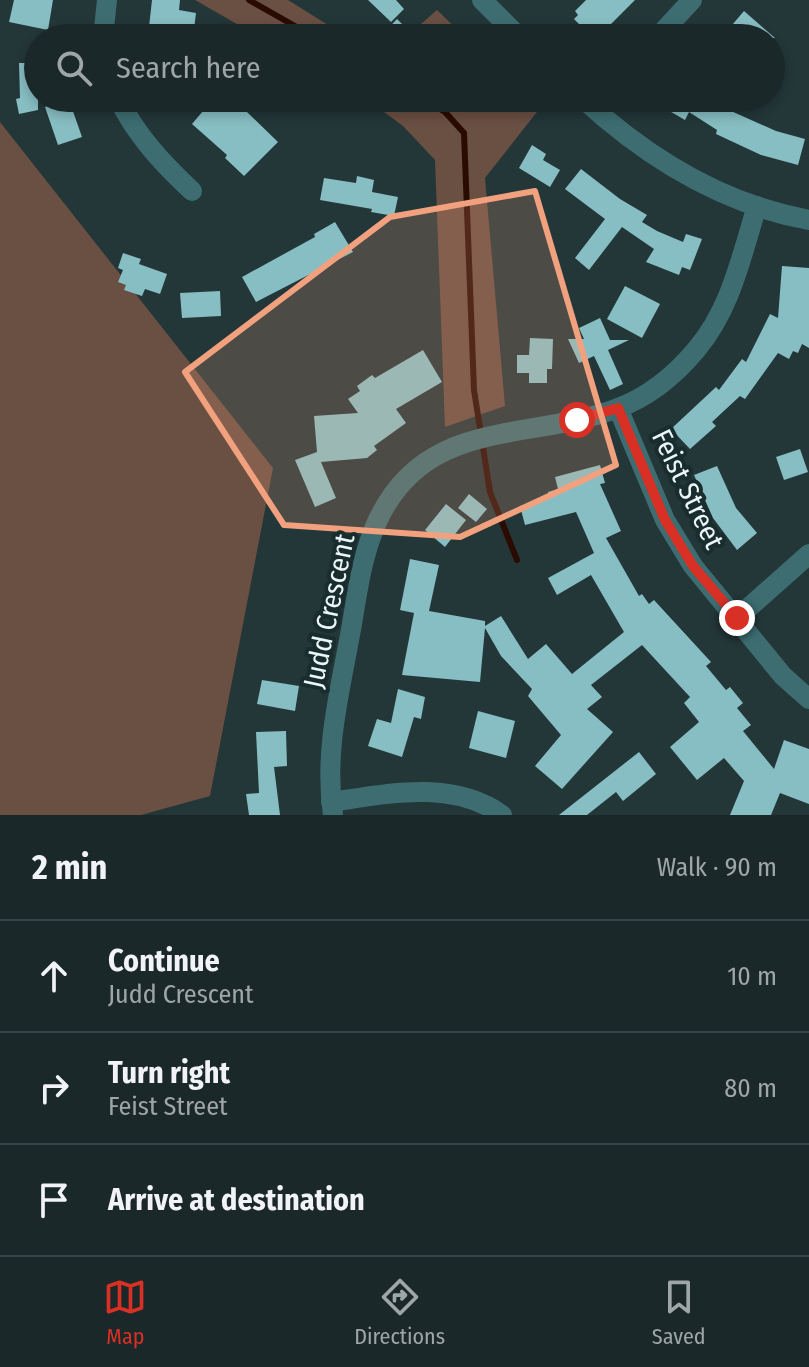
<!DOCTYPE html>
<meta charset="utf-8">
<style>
body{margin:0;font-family:"Fira Sans Condensed",sans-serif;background:#233032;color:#f1f3f6}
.stop{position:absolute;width:24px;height:24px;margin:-18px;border:6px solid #d93025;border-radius:50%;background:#fff}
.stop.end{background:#d93025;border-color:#fff;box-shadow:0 2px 8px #0008}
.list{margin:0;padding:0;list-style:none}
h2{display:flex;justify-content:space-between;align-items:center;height:104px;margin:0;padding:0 32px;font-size:34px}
h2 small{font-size:26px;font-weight:400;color:#9fa6a8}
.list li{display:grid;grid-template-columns:52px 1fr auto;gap:24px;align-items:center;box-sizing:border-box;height:112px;padding:0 32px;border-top:2px solid #384447}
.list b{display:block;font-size:30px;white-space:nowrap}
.list p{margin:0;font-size:26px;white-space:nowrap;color:#9fa6a8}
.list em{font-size:26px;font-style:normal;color:#9fa6a8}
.icon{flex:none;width:44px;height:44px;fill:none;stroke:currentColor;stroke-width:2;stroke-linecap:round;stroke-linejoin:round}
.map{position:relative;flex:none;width:809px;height:815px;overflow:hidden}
.search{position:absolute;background:#1a282a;box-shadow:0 4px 12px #0003;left:24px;right:24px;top:24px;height:88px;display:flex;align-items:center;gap:20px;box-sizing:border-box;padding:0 28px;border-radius:44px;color:#9fa6a8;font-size:30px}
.sheet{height:440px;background:#1a282a}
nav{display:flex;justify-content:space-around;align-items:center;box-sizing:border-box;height:112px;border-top:2px solid #384447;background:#1a282a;font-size:22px;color:#9fa6a8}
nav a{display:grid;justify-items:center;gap:4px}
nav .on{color:#d93025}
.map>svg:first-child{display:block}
.green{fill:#6a4f43}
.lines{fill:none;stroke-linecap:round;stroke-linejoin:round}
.stream{stroke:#2a0b00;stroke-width:6}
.building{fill:#87bec3}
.street{stroke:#3d6d71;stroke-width:20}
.route{stroke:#d93025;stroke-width:10}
.marked{fill:#f2a17e;fill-opacity:0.2;stroke:#f2a17e;stroke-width:6;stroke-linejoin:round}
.labels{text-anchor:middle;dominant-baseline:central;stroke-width:8;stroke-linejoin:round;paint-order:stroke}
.street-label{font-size:28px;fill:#ebf6f7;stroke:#192c2e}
</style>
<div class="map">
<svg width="809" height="815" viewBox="0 0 809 815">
<rect width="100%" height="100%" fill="#233638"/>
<g class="green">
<polygon points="195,0 288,0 349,38 261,38"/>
<polygon points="437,10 466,38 405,38"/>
<polygon points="365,98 530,98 540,108 485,178 505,406 445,427 435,160 403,126"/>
<polygon points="0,122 273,468 210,796 141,815 0,815"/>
</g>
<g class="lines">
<g class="stream">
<polyline points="249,0 316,38"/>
<polyline points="421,98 445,112 464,133 474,390 490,492 517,560"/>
</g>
</g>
<g class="building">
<polygon points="14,0 53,0 48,30 9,22"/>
<polygon points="152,0 180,0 179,10 196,13 194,29 177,26 176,30 149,27"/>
<polygon points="368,0 396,0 404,9 391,22"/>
<polygon points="586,0 635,0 600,35 590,25 585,30 574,19 578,15 575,11"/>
<polygon points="744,11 775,38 721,38"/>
<polygon points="397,19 416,38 379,38"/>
<polygon points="19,63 38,63 38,110 19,114 16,99 20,98"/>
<polygon points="214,98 259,98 247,112 278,142 244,176 225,158 227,155 192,124"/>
<polygon points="665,98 740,98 731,111 776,131 805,139 798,165 761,155 716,134 717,130 689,112 685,120 666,109 671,102"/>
<polygon points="69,100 82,137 58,145 45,107"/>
<polygon points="532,145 546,154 543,160 560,170 550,187 519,168"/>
<polygon points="581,169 620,199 647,215 642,222 657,231 683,242 686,234 702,239 690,270 682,267 679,275 646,262 654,249 622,227 589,270 575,258 605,219 565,189"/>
<polygon points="357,176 374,180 372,192 398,197 394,216 371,212 372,209 320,200 324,178 356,183"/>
<polygon points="335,222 353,252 256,302 242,277 315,237 314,234"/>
<polygon points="123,253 141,259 139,264 167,274 160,294 145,289 142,296 124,290 126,285 118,282 123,270 118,268"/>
<polygon points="782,266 809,268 809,348 802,344 798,353 793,351 789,359 778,353 745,399 740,396 712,422 716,426 690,449 671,429 716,387 719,390 742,359 746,362 770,314 778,318"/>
<polygon points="625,286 660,304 642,338 607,319"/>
<polygon points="220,291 221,316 182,318 180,293"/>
<polygon points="600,318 610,340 629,340 608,350 623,384 610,390 594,356 579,363 568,339 584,339 579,328"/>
<polygon points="530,338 553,339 552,369 547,369 547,383 529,383 529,373 517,373 517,355 529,355"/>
<polygon points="423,350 442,382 396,409 406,423 374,446 377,450 367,458 321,462 336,498 315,507 295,460 317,452 314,416 358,413 348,399 360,391 357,386 372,375 375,378"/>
<polygon points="800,449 808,472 784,480 776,457"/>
<polygon points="600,465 605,483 600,484 621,531 606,538 639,596 642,594 649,604 654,600 711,662 706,666 726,690 730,687 743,703 737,708 751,725 743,731 774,769 784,740 809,749 809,804 780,793 771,815 730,815 744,781 724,758 697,780 670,747 699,722 684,703 690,697 642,645 591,685 602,697 587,709 613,732 562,789 535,766 561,735 528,696 532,689 501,656 485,628 480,682 402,675 414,613 400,610 410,559 439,565 429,611 485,621 485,626 501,616 528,659 546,644 572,674 624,632 591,575 557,595 548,578 594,553 576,512 525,525 520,506 550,498 548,492 558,489 555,477"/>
<polygon points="717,466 736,508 757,533 737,550 713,518 694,475"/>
<polygon points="469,494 487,509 476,522 458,508"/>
<polygon points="446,504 466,520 445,547 425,530"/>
<polygon points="262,680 299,686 295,711 257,704"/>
<polygon points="398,689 425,697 421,719 414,717 402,757 368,746 377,719 391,723"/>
<polygon points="478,711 515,721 506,758 469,748"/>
<polygon points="286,731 287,766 274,767 280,815 249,815 246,794 259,793 256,732"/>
<polygon points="639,752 656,774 623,801 616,792 587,815 559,815"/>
</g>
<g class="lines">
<g class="street">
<polyline points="482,0 520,38"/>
<polyline points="103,38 107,0"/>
<polyline points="657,38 692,0"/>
<path d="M118,98c18,37 44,65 74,93"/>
<path d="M582,98c64,59 140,106 227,122"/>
<polyline points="618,408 665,520 693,566 783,676 809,699"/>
<polyline points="737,618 809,554"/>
<path d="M331,802c56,-8 121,-23 171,13"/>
<path d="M333,815c-9,-62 6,-120 17,-180 7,-38 11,-78 27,-113 48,-106 153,-80 241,-114 30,-11 57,-33 78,-58 35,-41 45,-93 61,-144"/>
</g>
</g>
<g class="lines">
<polyline class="route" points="577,420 618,408 665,520 693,566 737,618"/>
</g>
<path class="marked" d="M535,191l81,274 -156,72 -176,-12 -99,-153 205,-155z"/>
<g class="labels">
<g class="street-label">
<text transform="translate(688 489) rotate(64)">Feist Street</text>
<text transform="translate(329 611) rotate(-78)">Judd Crescent</text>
</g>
</g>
</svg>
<div class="stop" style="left:577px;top:420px"></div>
<div class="stop end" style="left:737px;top:618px"></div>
<div class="search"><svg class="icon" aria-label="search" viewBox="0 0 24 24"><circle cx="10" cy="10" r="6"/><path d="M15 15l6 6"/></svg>Search here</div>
</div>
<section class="sheet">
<h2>2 min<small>Walk · 90 m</small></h2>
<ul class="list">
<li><svg class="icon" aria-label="ahead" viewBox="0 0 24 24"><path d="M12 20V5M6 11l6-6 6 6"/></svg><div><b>Continue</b><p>Judd Crescent</p></div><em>10 m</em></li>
<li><svg class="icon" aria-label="right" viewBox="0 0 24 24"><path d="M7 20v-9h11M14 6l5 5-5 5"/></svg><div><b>Turn right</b><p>Feist Street</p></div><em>80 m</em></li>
<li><svg class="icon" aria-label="arrive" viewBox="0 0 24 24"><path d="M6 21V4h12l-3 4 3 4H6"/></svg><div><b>Arrive at destination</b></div></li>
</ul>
</section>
<nav>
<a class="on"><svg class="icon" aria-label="map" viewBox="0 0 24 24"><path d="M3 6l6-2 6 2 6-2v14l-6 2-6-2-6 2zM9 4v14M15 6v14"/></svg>Map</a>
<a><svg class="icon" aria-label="directions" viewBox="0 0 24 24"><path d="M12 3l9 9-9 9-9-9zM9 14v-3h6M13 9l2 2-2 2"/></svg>Directions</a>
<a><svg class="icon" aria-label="saved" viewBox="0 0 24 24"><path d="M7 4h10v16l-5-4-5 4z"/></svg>Saved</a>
</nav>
